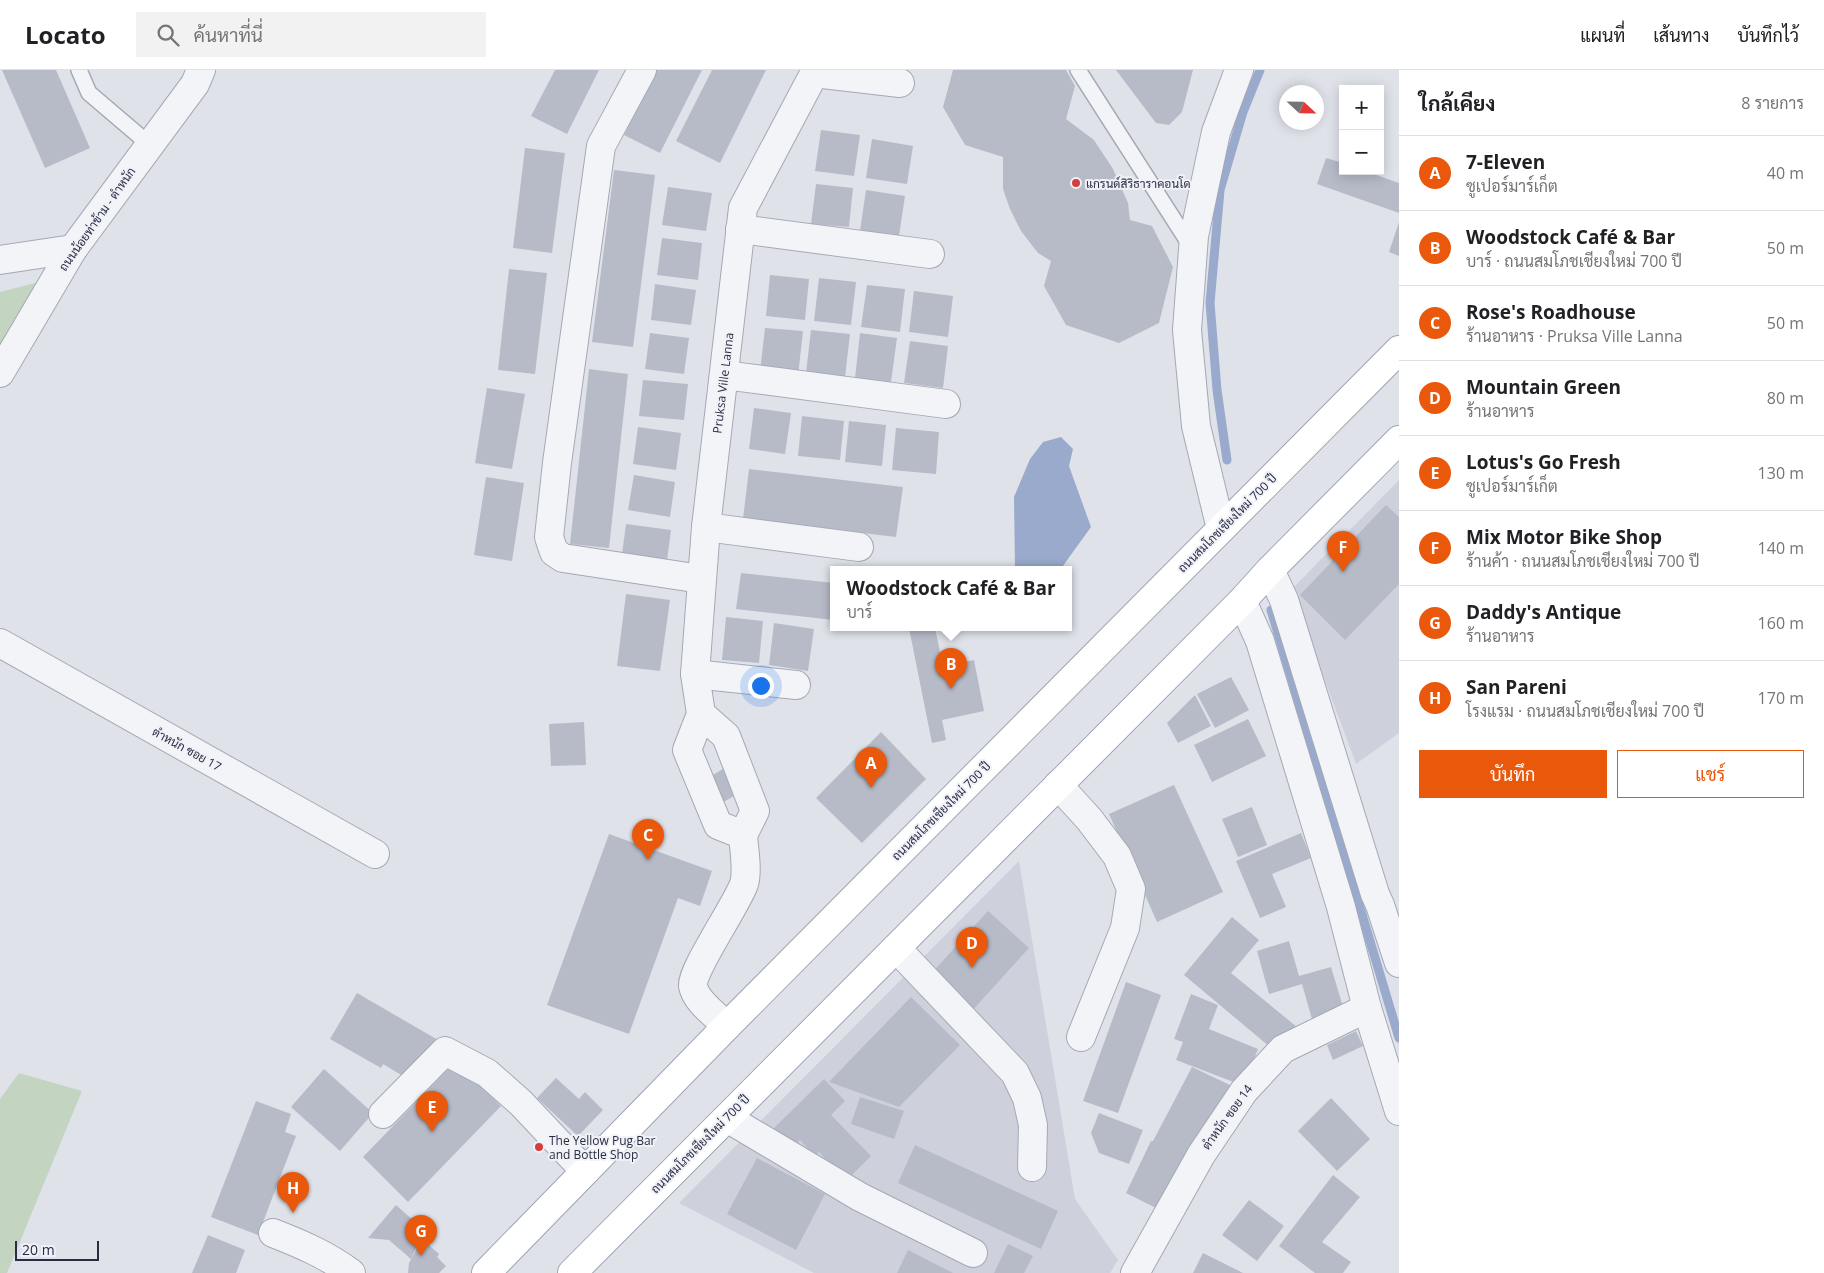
<!DOCTYPE html>
<html lang="th">
<meta charset="utf-8">
<style>
body{margin:0;font-family:"Open Sans",Sarabun,sans-serif;background:#f2f2f2;color:#202124}
.controls{position:absolute;right:15px;top:15px;display:grid;overflow:hidden;border-radius:0px;box-shadow:0 2px 12px #0003}
.controls button{width:45px;height:45px;display:grid;place-items:center;padding:0;border:0;border-bottom:1px solid #e0e0e0;background:#fff;color:#202124;font:25px sans-serif}
.compass{position:absolute;left:1279px;top:15px;width:45px;height:45px;border-radius:50%;background:#fff;box-shadow:0 2px 12px #0003;rotate:112deg}
.scale{position:absolute;left:15px;bottom:12px;width:84px;box-sizing:border-box;padding-left:5px;border:2px solid #282d43;border-top:0;font-size:14px;line-height:18px;white-space:nowrap;color:#282d43;-webkit-text-stroke:4px #f0f2f7;paint-order:stroke}
.you{position:absolute;left:760px;top:615px;width:18px;height:18px;margin:-12px;border:4px solid #fff;border-radius:50%;background:#1a73e8;box-shadow:0 0 0 8px #1a73e833}
.badge{display:grid;place-items:center;width:32px;height:32px;border-radius:50%;background:#ea580c;color:#fff;font-size:16px;font-weight:700}
.pin{position:absolute;translate:-50% -41px;filter:drop-shadow(0 1px 2px #0008)}
.pin::after{content:'';position:absolute;top:26px;width:18px;height:15px;background:inherit;clip-path:polygon(0 0,100% 0,50% 100%)}
.popup{position:absolute;left:830px;top:496px;width:242px;height:65px;box-sizing:border-box;display:grid;place-content:center;border-radius:0px;background:#fff;filter:drop-shadow(0 1px 4px #0005);font-size:16px;white-space:nowrap;color:#757577}
.popup b{font-size:19px;color:#202124}
.popup::after{content:'';position:absolute;left:50%;top:100%;margin-left:-10px;border:10px solid transparent;border-top-color:#fff}
.list{margin:0;padding:0;list-style:none}
h2{display:flex;justify-content:space-between;align-items:center;height:65px;margin:0;padding:0 20px;font-size:21px}
h2 small{font-size:16px;font-weight:400;color:#757577}
.list li{display:grid;grid-template-columns:32px 1fr auto;gap:15px;align-items:center;box-sizing:border-box;height:75px;padding:0 20px;border-top:1px solid #e0e0e0}
.list b{display:block;font-size:19px;white-space:nowrap}
.list p{margin:0;font-size:16px;white-space:nowrap;color:#757577}
.list em{font-size:16px;font-style:normal;color:#757577}
.actions{display:flex;gap:10px;padding:15px 20px}
.actions a{flex:1;padding:11px 0;border:1px solid #ea580c;border-radius:0px;text-align:center;font-size:18px;color:#ea580c}
.actions .main{background:#ea580c;color:#fff}
.icon{flex:none;width:28px;height:28px;fill:none;stroke:currentColor;stroke-width:2;stroke-linecap:round;stroke-linejoin:round}
.map{position:relative;flex:none;width:1399px;height:1203px;overflow:hidden}
header{display:flex;align-items:center;gap:30px;box-sizing:border-box;height:70px;padding:0 25px;background:#fff;border-bottom:1px solid #e0e0e0}
header strong{font-size:24px}
nav{display:flex;gap:28px;margin-inline-start:auto;font-size:18px}
.search{width:350px;height:45px;background:#f2f2f2;display:flex;align-items:center;gap:12px;box-sizing:border-box;padding:0 18px;border-radius:0px;color:#757577;font-size:19px}
main{display:flex}
aside{flex:1;background:#fff}
.map>svg:first-child{display:block}
.built{fill:#ced1dc}
.green{fill:#c3d4c1}
.water{fill:#9ac}
.lines{fill:none;stroke-linecap:round;stroke-linejoin:round}
.stream{stroke:#9ac;stroke-width:9}
.building{fill:#b7bbc8}
.service-casing{stroke:#a5a8b5;stroke-width:18}
.minor-casing{stroke:#a5a8b5;stroke-width:30}
.tertiary-casing{stroke:#a5a8b5;stroke-width:30}
.primary-casing{stroke:#9fa4b6;stroke-width:30}
.service{stroke:#f3f4f8;stroke-width:15}
.minor{stroke:#f3f4f8;stroke-width:28}
.tertiary{stroke:#f3f4f8;stroke-width:28}
.primary{stroke:#fff;stroke-width:28}
.poi-dot{fill:#d63e3e;stroke:#f0f2f7;stroke-width:2}
.labels{text-anchor:middle;dominant-baseline:central;stroke-width:4;stroke-linejoin:round;paint-order:stroke}
.poi-label{font-size:12px;fill:#282d43;stroke:#f0f2f7;text-anchor:start}
.street-label{font-size:12px;fill:#282d43;stroke:#f0f2f7}
</style>
<header>
<strong>Locato</strong>
<div class="search"><svg class="icon" aria-label="search" viewBox="0 0 24 24"><circle cx="10" cy="10" r="6"/><path d="M15 15l6 6"/></svg>ค้นหาที่นี่</div>
<nav><a>แผนที่</a><a>เส้นทาง</a><a>บันทึกไว้</a></nav>
</header>
<main>
<div class="map">
<svg width="1399" height="1203" viewBox="0 0 1399 1203">
<rect width="100%" height="100%" fill="#e0e2ea"/>
<g class="built">
<polygon points="1399,410 1399,663 1356,694 1291,520"/>
<polygon points="1019,791 1075,1129 1118,1190 1110,1203 814,1203 679,1133"/>
</g>
<g class="green">
<polygon points="43,211 0,293 0,222"/>
<polygon points="19,1003 82,1021 7,1203 0,1203 0,1029"/>
</g>
<polygon class="water" points="1061,367 1073,379 1069,396 1091,457 1060,500 1015,500 1014,427 1030,389 1043,372"/>
<g class="lines">
<g class="stream">
<polyline points="1227,390 1217,320 1210,233 1220,120 1243,42 1260,0"/>
<polyline points="1271,540 1399,968"/>
</g>
</g>
<g class="building">
<polygon points="2,0 56,0 90,78 45,98"/>
<polygon points="555,0 599,0 567,64 531,46"/>
<polygon points="657,0 702,0 660,83 624,65"/>
<polygon points="712,0 766,0 720,93 676,71"/>
<polygon points="953,0 1066,0 1075,16 1066,49 1094,70 1113,99 1128,133 1130,150 1152,156 1173,197 1159,253 1119,273 1066,255 1044,216 1051,191 1038,183 1021,161 1010,139 1003,119 1003,87 965,75 943,37"/>
<polygon points="1116,0 1193,0 1182,42 1169,55 1156,53"/>
<polygon points="821,60 860,65 854,106 815,101"/>
<polygon points="872,69 913,76 907,114 866,108"/>
<polygon points="525,78 565,83 552,183 513,178"/>
<polygon points="1326,88 1343,93 1343,101 1365,101 1399,113 1399,143 1317,114"/>
<polygon points="614,100 655,105 633,277 592,272"/>
<polygon points="816,114 853,118 849,157 811,154"/>
<polygon points="668,117 712,123 706,161 662,155"/>
<polygon points="866,120 905,126 899,166 860,161"/>
<polygon points="1399,152 1399,186 1389,182"/>
<polygon points="662,168 702,173 698,210 657,205"/>
<polygon points="509,199 547,203 535,304 498,300"/>
<polygon points="770,205 809,209 805,250 766,246"/>
<polygon points="819,208 856,212 851,255 814,251"/>
<polygon points="655,214 696,220 691,255 651,250"/>
<polygon points="867,215 905,219 900,262 861,257"/>
<polygon points="914,221 953,226 948,267 909,262"/>
<polygon points="765,258 803,261 798,306 760,302"/>
<polygon points="811,260 850,264 845,307 806,303"/>
<polygon points="650,263 689,268 684,304 645,299"/>
<polygon points="860,263 897,268 891,312 855,308"/>
<polygon points="910,271 948,276 943,318 904,313"/>
<polygon points="589,299 628,304 609,478 570,474"/>
<polygon points="643,310 688,314 684,350 639,346"/>
<polygon points="487,318 525,324 512,399 475,393"/>
<polygon points="754,338 791,343 785,384 749,379"/>
<polygon points="802,346 844,351 840,390 798,386"/>
<polygon points="849,351 886,355 882,396 845,392"/>
<polygon points="638,357 681,363 676,400 633,394"/>
<polygon points="896,358 939,362 936,404 892,400"/>
<polygon points="749,399 903,417 896,467 743,449"/>
<polygon points="634,405 675,412 670,447 628,440"/>
<polygon points="486,407 524,413 512,491 474,485"/>
<polygon points="1386,435 1399,447 1399,514 1345,570 1300,525"/>
<polygon points="626,454 671,460 666,498 621,492"/>
<polygon points="741,503 834,513 834,550 736,539"/>
<polygon points="626,524 670,530 660,601 617,596"/>
<polygon points="726,547 763,551 759,593 722,590"/>
<polygon points="774,553 814,559 808,601 769,595"/>
<polygon points="909,558 935,558 943,596 974,590 984,641 942,650 946,670 932,673"/>
<polygon points="1231,607 1249,640 1215,658 1197,624"/>
<polygon points="1195,625 1211,656 1178,673 1167,653"/>
<polygon points="1248,649 1266,686 1212,712 1194,675"/>
<polygon points="584,652 586,695 551,696 549,654"/>
<polygon points="881,662 926,709 862,773 816,728"/>
<polygon points="728,696 743,721 720,734 706,709"/>
<polygon points="1174,715 1223,822 1157,852 1109,744"/>
<polygon points="1252,737 1267,775 1238,787 1222,749"/>
<polygon points="1301,763 1311,788 1272,804 1286,837 1260,848 1236,791"/>
<polygon points="609,764 712,801 700,836 678,828 629,964 547,935"/>
<polygon points="988,841 1029,878 970,943 929,906"/>
<polygon points="1232,847 1259,870 1231,903 1297,957 1276,982 1184,905"/>
<polygon points="1289,871 1299,906 1331,897 1344,940 1312,949 1302,914 1269,924 1257,881"/>
<polygon points="1126,912 1161,925 1118,1043 1083,1031"/>
<polygon points="357,923 438,970 413,1012 383,994 390,982 381,998 330,969"/>
<polygon points="1191,924 1218,935 1209,959 1258,979 1244,1016 1176,990 1183,972 1174,969"/>
<polygon points="911,927 960,975 899,1037 829,1012"/>
<polygon points="1356,961 1363,976 1333,990 1327,975"/>
<polygon points="455,992 501,1036 408,1132 363,1087"/>
<polygon points="1192,997 1232,1016 1164,1142 1126,1123 1151,1071 1153,1071"/>
<polygon points="324,999 373,1043 340,1081 291,1037"/>
<polygon points="556,1008 579,1029 585,1022 603,1040 578,1066 537,1028"/>
<polygon points="824,1009 845,1031 831,1045 871,1086 846,1111 819,1082 815,1086 800,1070 791,1080 772,1060"/>
<polygon points="860,1027 904,1041 894,1069 851,1054"/>
<polygon points="1331,1028 1370,1069 1337,1101 1298,1061"/>
<polygon points="256,1031 291,1044 285,1062 296,1066 258,1165 211,1147"/>
<polygon points="1099,1043 1143,1060 1129,1094 1099,1083 1091,1063"/>
<polygon points="915,1075 1058,1141 1041,1179 898,1113"/>
<polygon points="757,1088 825,1124 796,1180 727,1144"/>
<polygon points="1333,1105 1360,1127 1322,1172 1351,1192 1343,1203 1315,1203 1279,1176"/>
<polygon points="1249,1130 1284,1156 1257,1191 1222,1165"/>
<polygon points="396,1135 424,1160 411,1189 389,1170 368,1168"/>
<polygon points="208,1165 245,1180 236,1203 192,1203"/>
<polygon points="422,1169 439,1184 437,1187 446,1196 439,1203 408,1203 409,1193"/>
<polygon points="1008,1174 1033,1186 1024,1203 994,1203"/>
<polygon points="908,1180 953,1203 897,1203"/>
<polygon points="1203,1183 1243,1203 1193,1203"/>
</g>
<g class="lines">
<g class="service-casing">
<g id="service">
<polyline points="79,0 89,23 150,75"/>
<polyline points="1078,0 1192,178"/>
</g>
</g>
<g class="minor-casing">
<g id="minor">
<polyline points="642,0 601,76 557,393 549,467 554,482 563,488 701,509"/>
<polyline points="814,3 900,13"/>
<polyline points="740,159 930,184"/>
<polyline points="0,190 73,179"/>
<polyline points="0,303 73,179 195,14 201,0"/>
<polyline points="724,305 946,334"/>
<polyline points="706,457 859,477"/>
<polyline points="1221,459 1196,356 1187,260 1194,166 1216,62 1239,0"/>
<polyline points="0,573 375,784"/>
<polyline points="695,604 796,615"/>
<polyline points="701,644 726,666 755,741 743,765"/>
<polyline points="1058,715 1089,749 1117,786 1131,819 1125,858 1081,967"/>
<polyline points="743,765 718,755 687,680 701,644 695,604 706,457 743,138 816,0"/>
<polyline points="896,878 1015,1003 1027,1028 1033,1055 1032,1097"/>
<path d="M727,956c-11,-11 -31,-24 -34,-40 -3,-13 44,-82 51,-102 4,-14 0,-34 -1,-49"/>
<polyline points="383,1044 445,981 487,1003 521,1033 585,1101"/>
<polyline points="727,1048 860,1127 973,1183"/>
<path d="M273,1163c28,11 54,22 78,40"/>
<polyline points="1135,1203 1201,1085 1244,1021 1283,979 1367,938"/>
</g>
</g>
<g class="tertiary-casing">
<g id="tertiary">
<polyline points="1270,500 1284,530 1375,824 1380,835 1399,893"/>
<polyline points="1242,531 1260,571 1341,837 1367,938 1399,1041"/>
</g>
</g>
<g class="primary-casing">
<g id="primary">
<polyline points="486,1203 727,956 1399,280"/>
<polyline points="572,1203 1242,531 1270,500 1399,370"/>
</g>
</g>
<use href="#service" class="service"/>
<use href="#minor" class="minor"/>
<use href="#tertiary" class="tertiary"/>
<use href="#primary" class="primary"/>
</g>
<g class="poi-dot">
<circle cx="1076" cy="113" r="5"/>
<circle cx="539" cy="1077" r="5"/>
</g>
<g class="labels">
<g class="poi-label">
<text x="1086" y="113">แกรนด์สิริธาราคอนโด</text>
<text x="549" y="1070">The Yellow Pug Bar<tspan x="549" dy="14">and Bottle Shop</tspan></text>
</g>
<g class="street-label">
<text transform="translate(97 149) rotate(-55)">ถนนน้อยท่าข้าม - ตำหนัก</text>
<text transform="translate(723 313) rotate(-83)">Pruksa Ville Lanna</text>
<text transform="translate(1227 453) rotate(-45)">ถนนสมโภชเชียงใหม่ 700 ปี</text>
<text transform="translate(187 679) rotate(29)">ตำหนัก ซอย 17</text>
<text transform="translate(941 741) rotate(-45)">ถนนสมโภชเชียงใหม่ 700 ปี</text>
<text transform="translate(1227 1047) rotate(-54)">ตำหนัก ซอย 14</text>
<text transform="translate(700 1074) rotate(-45)">ถนนสมโภชเชียงใหม่ 700 ปี</text>
</g>
</g>
</svg>
<div class="controls">
<button>+</button>
<button>−</button>
</div>
<svg class="compass" viewBox="-18 -18 36 36"><path d="M0-13l5 13h-10z" fill="#e53935"/><path d="M0 13l5-13h-10z" fill="#757577"/></svg>
<div class="scale">20 m</div>
<div class="you"></div>
<div class="pin badge" style="left:871px;top:718px">A</div>
<div class="pin badge" style="left:951px;top:619px">B</div>
<div class="popup"><b>Woodstock Café &amp; Bar</b>บาร์</div>
<div class="pin badge" style="left:648px;top:790px">C</div>
<div class="pin badge" style="left:972px;top:898px">D</div>
<div class="pin badge" style="left:432px;top:1062px">E</div>
<div class="pin badge" style="left:1343px;top:502px">F</div>
<div class="pin badge" style="left:421px;top:1186px">G</div>
<div class="pin badge" style="left:293px;top:1143px">H</div>
</div>
<aside>
<h2>ใกล้เคียง<small>8 รายการ</small></h2>
<ul class="list">
<li><span class="badge">A</span><div><b>7-Eleven</b><p>ซูเปอร์มาร์เก็ต</p></div><em>40 m</em></li>
<li><span class="badge">B</span><div><b>Woodstock Café &amp; Bar</b><p>บาร์ · ถนนสมโภชเชียงใหม่ 700 ปี</p></div><em>50 m</em></li>
<li><span class="badge">C</span><div><b>Rose's Roadhouse</b><p>ร้านอาหาร · Pruksa Ville Lanna</p></div><em>50 m</em></li>
<li><span class="badge">D</span><div><b>Mountain Green</b><p>ร้านอาหาร</p></div><em>80 m</em></li>
<li><span class="badge">E</span><div><b>Lotus's Go Fresh</b><p>ซูเปอร์มาร์เก็ต</p></div><em>130 m</em></li>
<li><span class="badge">F</span><div><b>Mix Motor Bike Shop</b><p>ร้านค้า · ถนนสมโภชเชียงใหม่ 700 ปี</p></div><em>140 m</em></li>
<li><span class="badge">G</span><div><b>Daddy's Antique</b><p>ร้านอาหาร</p></div><em>160 m</em></li>
<li><span class="badge">H</span><div><b>San Pareni</b><p>โรงแรม · ถนนสมโภชเชียงใหม่ 700 ปี</p></div><em>170 m</em></li>
</ul>
<div class="actions"><a class="main">บันทึก</a><a>แชร์</a></div>
</aside>
</main>
